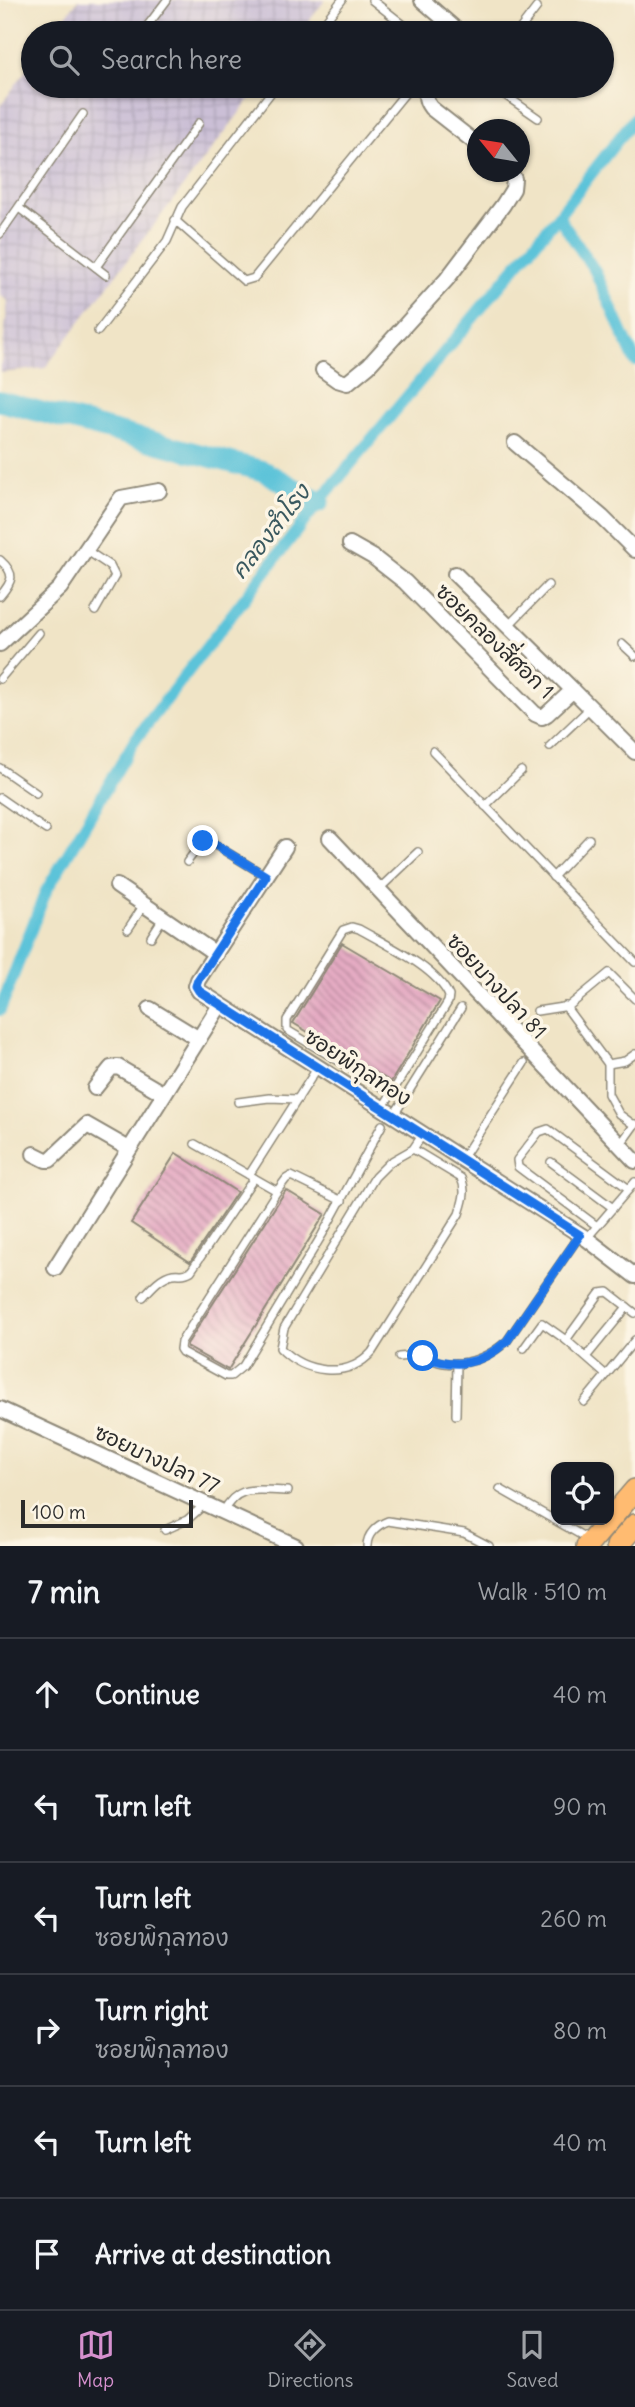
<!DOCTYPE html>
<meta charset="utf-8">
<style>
body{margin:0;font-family:Delius,"Playpen Sans Thai",sans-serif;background:#242831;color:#f1f3f6}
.controls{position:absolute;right:21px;bottom:21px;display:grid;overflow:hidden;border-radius:14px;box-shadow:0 2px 5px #0004}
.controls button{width:63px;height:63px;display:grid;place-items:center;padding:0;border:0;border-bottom:2px solid #363941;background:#171b24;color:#f1f3f6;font:35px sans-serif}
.compass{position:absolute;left:467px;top:119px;width:63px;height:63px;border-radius:50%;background:#171b24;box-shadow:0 2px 5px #0004;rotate:300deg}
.scale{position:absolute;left:21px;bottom:18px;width:172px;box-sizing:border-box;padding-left:7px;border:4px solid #2b2b2b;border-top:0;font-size:19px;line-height:24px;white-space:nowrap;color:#2b2b2b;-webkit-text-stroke:5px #fcf5e5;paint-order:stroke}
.stop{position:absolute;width:21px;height:21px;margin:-16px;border:5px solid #1a73e8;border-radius:50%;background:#fff}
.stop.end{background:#1a73e8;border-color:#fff;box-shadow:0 2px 7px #0008}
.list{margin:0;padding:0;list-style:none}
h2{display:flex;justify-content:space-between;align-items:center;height:91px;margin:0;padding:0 28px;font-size:30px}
h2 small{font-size:23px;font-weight:400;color:#9ea1a6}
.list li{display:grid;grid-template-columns:46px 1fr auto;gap:21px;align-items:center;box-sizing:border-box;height:112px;padding:0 28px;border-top:2px solid #363941}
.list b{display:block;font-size:26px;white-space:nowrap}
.list p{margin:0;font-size:23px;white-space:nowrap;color:#9ea1a6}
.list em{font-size:23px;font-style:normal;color:#9ea1a6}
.icon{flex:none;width:38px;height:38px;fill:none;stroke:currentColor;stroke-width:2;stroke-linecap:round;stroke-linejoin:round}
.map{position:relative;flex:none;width:635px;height:1546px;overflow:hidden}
.search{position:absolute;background:#171b24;box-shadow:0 2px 5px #0004;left:21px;right:21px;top:21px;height:77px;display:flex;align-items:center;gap:18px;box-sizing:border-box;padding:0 24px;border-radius:38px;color:#9ea1a6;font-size:26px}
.sheet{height:763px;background:#171b24}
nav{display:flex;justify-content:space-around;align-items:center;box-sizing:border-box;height:98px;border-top:2px solid #363941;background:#171b24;font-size:19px;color:#9ea1a6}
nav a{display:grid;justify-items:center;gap:4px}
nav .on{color:#d690ce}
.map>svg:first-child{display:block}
.industrial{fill:url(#industrial-grid)}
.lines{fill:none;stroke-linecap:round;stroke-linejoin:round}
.canal{stroke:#5cc3d9;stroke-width:12}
.river{stroke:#5cc3d9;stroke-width:21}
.building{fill:url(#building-back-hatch)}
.service-casing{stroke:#8e8878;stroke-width:10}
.minor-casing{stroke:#8e8878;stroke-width:18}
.primary-casing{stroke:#8e8878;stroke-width:24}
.service{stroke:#fff;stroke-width:7}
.minor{stroke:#fff;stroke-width:14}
.primary{stroke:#ffbb71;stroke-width:21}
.route{stroke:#1a73e8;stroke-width:9}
.labels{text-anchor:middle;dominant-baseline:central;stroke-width:7;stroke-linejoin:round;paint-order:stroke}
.street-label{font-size:21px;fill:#2b2b2b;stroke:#fcf5e5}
.water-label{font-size:23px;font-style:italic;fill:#3a595f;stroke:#fcf5e5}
</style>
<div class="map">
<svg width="635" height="1546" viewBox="0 0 635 1546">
<defs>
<pattern id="industrial-grid" width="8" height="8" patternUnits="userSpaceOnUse" patternTransform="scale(1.75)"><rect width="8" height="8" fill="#cbbfd6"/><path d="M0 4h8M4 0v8" fill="none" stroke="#aea4b8"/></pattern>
<pattern id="building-back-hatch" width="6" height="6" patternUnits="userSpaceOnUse" patternTransform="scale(1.75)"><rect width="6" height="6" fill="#e5abc3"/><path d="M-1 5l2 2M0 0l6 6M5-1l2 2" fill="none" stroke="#ba8b9f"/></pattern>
</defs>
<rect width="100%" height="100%" fill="#fcf5e5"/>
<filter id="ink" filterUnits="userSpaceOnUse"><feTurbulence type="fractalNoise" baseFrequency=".0143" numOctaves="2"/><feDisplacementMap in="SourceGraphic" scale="14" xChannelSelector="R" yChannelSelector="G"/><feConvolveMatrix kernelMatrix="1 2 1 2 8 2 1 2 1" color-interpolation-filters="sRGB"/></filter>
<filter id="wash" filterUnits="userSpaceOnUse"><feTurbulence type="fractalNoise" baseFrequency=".00686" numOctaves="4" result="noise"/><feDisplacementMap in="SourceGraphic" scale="28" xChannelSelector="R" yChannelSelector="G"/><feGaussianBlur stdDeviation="1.57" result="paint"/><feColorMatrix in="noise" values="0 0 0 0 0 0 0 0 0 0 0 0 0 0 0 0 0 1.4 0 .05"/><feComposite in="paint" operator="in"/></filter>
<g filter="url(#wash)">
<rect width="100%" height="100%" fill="#f0e4c6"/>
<g class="industrial">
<polygon points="78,0 325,0 300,33 53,33"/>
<polygon points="33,61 33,86 260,86 45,368 0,373 8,301 0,295 0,106"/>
</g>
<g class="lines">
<g class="canal">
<polyline points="558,216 595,271 635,361"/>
<polyline points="0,1010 46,891 135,740 319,502 558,216 635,118"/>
</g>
<polyline class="river" points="0,401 263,471 319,502"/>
</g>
<g id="blocks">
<g class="building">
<polygon points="342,943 440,1001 391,1082 293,1023"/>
<polygon points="176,1153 237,1192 190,1262 131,1223"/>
<polygon points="286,1190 325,1214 228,1370 187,1347 187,1344"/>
</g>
</g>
</g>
<g filter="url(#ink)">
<use href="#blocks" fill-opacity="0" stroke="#8e8878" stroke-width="2"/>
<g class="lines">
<g class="service-casing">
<g id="service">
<polyline points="372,0 414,33"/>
<polyline points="142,33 167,0"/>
<polyline points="316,33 342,0"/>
<polyline points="517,33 537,7"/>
<polyline points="492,86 538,118"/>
<polyline points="19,208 106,275"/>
<polyline points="175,220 244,281 254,278 411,86"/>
<polyline points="0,234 83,114"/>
<polyline points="96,267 199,123"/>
<polyline points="98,331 167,241 182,207 276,86"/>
<polyline points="86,550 110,566 115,576 95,611"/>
<path d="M0,560c16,14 13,21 0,36"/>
<polyline points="508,626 548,585"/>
<polyline points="622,644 635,656"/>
<polyline points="0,679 39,633"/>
<polyline points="550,746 590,708"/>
<polyline points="433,751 635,962"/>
<polyline points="0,768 36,793"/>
<polyline points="0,798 46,830"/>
<polyline points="485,806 521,771"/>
<polyline points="187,862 203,841 207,840 266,876"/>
<polyline points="553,877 589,839"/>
<polyline points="379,889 418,852"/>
<polyline points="128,929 144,905"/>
<polyline points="151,937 163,918"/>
<polyline points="565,1006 608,1064 608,1094 619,1114 634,1125"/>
<polyline points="537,1011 569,1006 609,973 635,999"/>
<polyline points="608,1064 625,1061 635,1054"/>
<polyline points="318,1067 249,1175 277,1191 181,1342 180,1349 182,1352 226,1376 231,1376 243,1366 322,1235 382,1125"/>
<polyline points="238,1102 269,1098 298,1099"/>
<path d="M383,1107l65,-105 1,-6c-12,-28 -64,-52 -90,-67l-7,-2 -9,3 -56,90v10l105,63"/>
<polyline points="394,1115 461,1008"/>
<polyline points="195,1144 249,1175"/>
<polyline points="620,1145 635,1124"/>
<path d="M413,1149l48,29c6,13 2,23 -2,36l-87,138c-25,28 -68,21 -92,-4l4,-20 91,-151 15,-15 23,-13 10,-15"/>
<polyline points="462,1159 524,1063"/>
<polyline points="551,1162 613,1208"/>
<polyline points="277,1191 286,1179 291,1176 342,1201"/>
<polyline points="597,1226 518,1167 517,1160 539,1132 548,1129 629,1189"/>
<polyline points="587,1238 635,1182"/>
<path d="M143,1297c8,-9 18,-21 30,-23 8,-1 10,2 18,-3l63,-93"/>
<polyline points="524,1348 542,1323 566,1340"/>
<path d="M399,1357c8,-1 16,-2 23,-1 8,2 14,6 22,7 25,3 45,-6 63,-22l73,-106"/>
<polyline points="586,1357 627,1307"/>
<polyline points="606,1375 566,1340 600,1293 608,1292 635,1313"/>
<polyline points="584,1402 635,1340"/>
<polyline points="456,1415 457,1363"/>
<polyline points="500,1489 588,1539"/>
<path d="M223,1512c16,-30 35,-21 65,-21"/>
<polyline points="165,1530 187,1520 204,1505"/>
<path d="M367,1546c0,-12 10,-21 21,-25l76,12 25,13"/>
</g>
</g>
<g class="minor-casing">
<g id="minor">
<polyline points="422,0 460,33"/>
<path d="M432,86c-7,8 -8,13 -1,22l46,36"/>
<polyline points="323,370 337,380 347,383 369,365 447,279 503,205 513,189 514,179 511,172"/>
<polyline points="515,443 602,517 635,550"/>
<polyline points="350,544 373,557 405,582 535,714 542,717 547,714 573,690 635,752"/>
<polyline points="455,574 573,690"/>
<polyline points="0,644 60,588 121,498 159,491"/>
<polyline points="330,838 635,1161"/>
<polyline points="285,847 198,980 196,986 199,991 587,1239 635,1276"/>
<polyline points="117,886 216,954"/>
<polyline points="150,1009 199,1039"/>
<polyline points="95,1088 111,1068 118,1067 164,1094"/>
<polyline points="34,1154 46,1160 50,1160 87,1125 129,1149"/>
<polyline points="55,1268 220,1005"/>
<polyline points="0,1409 296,1546"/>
</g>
</g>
<g class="primary-casing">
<g id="primary">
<polyline points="587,1546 635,1490"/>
<polyline points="617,1546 635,1525"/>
</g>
</g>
<use href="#service" class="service"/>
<use href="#minor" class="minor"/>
<use href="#primary" class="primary"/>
</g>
</g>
<g class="lines" filter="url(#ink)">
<path class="route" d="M203,841l9,2 54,33 -68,104 -2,6 3,5 381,244 -73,106c-26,24 -51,28 -84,15"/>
</g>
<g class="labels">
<g class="street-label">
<text transform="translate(495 641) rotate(44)">ซอยคลองสี่ศอก 1</text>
<text transform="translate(497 986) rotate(47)">ซอยบางปลา 81</text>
<text transform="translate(358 1067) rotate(33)">ซอยพิกุลทอง</text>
<text transform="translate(157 1459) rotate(25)">ซอยบางปลา 77</text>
</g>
<g class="water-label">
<text transform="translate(270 531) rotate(-52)">คลองสำโรง</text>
</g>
</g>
</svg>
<div class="controls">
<button><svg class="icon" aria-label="locate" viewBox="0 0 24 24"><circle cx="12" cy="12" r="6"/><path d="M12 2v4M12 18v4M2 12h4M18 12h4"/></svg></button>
</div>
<svg class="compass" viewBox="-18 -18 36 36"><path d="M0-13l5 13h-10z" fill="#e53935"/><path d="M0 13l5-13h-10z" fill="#9ea1a6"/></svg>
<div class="scale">100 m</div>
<div class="stop" style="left:423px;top:1356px"></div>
<div class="stop end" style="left:203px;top:841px"></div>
<div class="search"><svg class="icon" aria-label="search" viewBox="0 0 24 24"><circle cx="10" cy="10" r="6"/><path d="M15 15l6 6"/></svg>Search here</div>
</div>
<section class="sheet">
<h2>7 min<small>Walk · 510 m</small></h2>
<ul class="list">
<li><svg class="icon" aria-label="ahead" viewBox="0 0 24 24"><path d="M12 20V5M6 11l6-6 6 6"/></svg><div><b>Continue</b></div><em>40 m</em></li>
<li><svg class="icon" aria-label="left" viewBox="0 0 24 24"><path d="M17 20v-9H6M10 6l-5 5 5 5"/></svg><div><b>Turn left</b></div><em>90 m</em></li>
<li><svg class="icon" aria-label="left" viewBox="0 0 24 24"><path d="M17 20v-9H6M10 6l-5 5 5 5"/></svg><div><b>Turn left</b><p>ซอยพิกุลทอง</p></div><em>260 m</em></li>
<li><svg class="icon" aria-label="right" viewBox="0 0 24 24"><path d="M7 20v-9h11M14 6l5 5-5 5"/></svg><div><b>Turn right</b><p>ซอยพิกุลทอง</p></div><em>80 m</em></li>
<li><svg class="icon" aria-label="left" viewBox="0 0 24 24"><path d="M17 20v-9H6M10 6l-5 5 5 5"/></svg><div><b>Turn left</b></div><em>40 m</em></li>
<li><svg class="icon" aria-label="arrive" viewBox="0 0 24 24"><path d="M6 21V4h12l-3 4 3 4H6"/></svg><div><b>Arrive at destination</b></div></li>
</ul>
</section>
<nav>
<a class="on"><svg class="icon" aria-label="map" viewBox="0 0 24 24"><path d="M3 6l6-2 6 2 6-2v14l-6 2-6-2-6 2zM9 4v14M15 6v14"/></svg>Map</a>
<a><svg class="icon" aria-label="directions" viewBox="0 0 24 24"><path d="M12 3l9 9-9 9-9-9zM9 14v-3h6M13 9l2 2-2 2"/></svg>Directions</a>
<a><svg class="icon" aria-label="saved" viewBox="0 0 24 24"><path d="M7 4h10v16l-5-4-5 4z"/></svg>Saved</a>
</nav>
